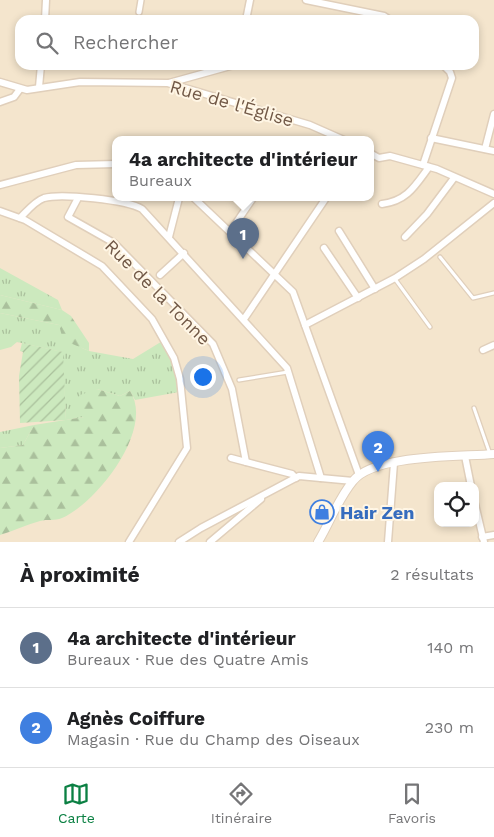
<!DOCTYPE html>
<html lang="fr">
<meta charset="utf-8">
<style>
body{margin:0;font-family:"Work Sans",sans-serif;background:#f6f6f6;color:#202124}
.controls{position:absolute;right:15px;bottom:15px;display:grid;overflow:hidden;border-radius:10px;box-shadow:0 2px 8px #0003}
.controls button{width:45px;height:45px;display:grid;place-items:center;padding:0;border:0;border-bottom:1px solid #e0e0e0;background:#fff;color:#202124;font:25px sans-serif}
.you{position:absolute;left:202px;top:376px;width:18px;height:18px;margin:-12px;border:4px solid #fff;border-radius:50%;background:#1a73e8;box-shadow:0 0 0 8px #1a73e833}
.badge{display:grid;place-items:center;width:32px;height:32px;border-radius:50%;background:#0b8043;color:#fff;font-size:16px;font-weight:700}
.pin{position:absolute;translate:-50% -41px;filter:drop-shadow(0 1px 2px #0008)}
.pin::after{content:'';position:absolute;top:26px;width:18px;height:15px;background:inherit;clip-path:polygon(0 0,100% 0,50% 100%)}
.popup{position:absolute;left:112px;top:136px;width:262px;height:65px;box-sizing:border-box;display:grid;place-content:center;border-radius:10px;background:#fff;filter:drop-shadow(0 1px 4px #0005);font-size:16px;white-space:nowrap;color:#757577}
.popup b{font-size:19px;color:#202124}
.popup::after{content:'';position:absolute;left:50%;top:100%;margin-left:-10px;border:10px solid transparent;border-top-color:#fff}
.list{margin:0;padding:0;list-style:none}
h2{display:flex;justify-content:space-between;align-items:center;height:65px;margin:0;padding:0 20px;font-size:21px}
h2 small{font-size:16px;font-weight:400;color:#757577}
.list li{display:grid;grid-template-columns:32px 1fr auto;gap:15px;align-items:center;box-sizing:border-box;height:80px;padding:0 20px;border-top:1px solid #e0e0e0}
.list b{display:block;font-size:19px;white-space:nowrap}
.list p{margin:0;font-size:16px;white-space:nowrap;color:#757577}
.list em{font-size:16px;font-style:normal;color:#757577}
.icon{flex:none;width:28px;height:28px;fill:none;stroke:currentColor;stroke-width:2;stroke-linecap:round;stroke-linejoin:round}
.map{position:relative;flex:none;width:494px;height:542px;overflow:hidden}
.search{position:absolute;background:#fff;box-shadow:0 2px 8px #0003;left:15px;right:15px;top:15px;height:55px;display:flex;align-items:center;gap:12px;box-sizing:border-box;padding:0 18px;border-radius:15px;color:#757577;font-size:19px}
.sheet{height:225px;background:#fff}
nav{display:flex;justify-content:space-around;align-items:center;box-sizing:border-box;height:70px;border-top:1px solid #e0e0e0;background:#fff;font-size:14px;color:#757577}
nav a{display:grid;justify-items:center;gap:2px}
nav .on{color:#0b8043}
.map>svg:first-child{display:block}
.residential{fill:#f4e5cd;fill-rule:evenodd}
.grass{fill:url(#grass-tufts)}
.forest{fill:url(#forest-firs)}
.garden{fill:url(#garden-furrows)}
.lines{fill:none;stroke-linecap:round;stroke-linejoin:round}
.service-casing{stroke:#e0cfbb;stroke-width:5.5}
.pedestrian-casing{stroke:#e0cfbb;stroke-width:8}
.minor-casing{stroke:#e0cfbb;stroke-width:9}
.tertiary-casing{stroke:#e0cfbb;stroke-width:10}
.service{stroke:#fff;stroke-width:3}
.pedestrian{stroke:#fff;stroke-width:5}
.minor{stroke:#fff;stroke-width:6}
.tertiary{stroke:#fff;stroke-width:8}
.labels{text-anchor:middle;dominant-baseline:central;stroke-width:4;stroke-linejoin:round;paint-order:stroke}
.street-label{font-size:18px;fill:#725947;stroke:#fff6e5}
.shop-label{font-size:18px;font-weight:bold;fill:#366cbe;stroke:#fff6e5;text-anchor:start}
</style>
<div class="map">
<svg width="494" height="542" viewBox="0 0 494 542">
<defs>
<pattern id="grass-tufts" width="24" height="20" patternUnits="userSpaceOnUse" patternTransform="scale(1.25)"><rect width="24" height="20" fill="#cce9be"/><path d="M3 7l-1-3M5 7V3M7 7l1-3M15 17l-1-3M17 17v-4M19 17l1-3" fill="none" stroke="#aac09c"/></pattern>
<pattern id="forest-firs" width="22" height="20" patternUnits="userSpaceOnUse" patternTransform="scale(1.25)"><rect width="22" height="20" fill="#cce9be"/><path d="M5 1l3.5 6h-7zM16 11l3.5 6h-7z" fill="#aac09c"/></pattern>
<pattern id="garden-furrows" width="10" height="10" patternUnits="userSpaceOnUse" patternTransform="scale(1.25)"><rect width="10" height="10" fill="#cce9be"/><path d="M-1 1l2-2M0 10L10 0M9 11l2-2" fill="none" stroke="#aac09c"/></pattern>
</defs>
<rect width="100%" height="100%" fill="#fcf3df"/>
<path class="residential" d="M0,0h494v542h-494zM20,20h454v45h-454zM116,140h254v58h-254zM438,486h37v37h-37z"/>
<g class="grass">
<polygon points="0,268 58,300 62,310 0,295"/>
<polygon points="0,313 59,325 82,348 89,351 133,359 164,340 172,359 179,392 135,400 130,391 120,396 97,389 84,417 66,420 62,352 17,342 11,347 0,350"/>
<polygon points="34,425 23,445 0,448 0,432"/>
</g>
<g class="forest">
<polygon points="0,295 62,310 71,316 89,343 89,351 63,340 59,325 0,313"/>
<path d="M97,389l23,7 10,-5c25,38 -33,112 -68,127 -7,3 -15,1 -22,3 -14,4 -27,10 -40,14v-87l23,-3 11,-20 50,-8 -4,-22z"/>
</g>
<polygon class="garden" points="22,343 63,352 66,420 20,423 19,376 23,352 20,351"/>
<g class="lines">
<g class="service-casing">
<g id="service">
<polyline points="440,257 473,298 494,293"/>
<polyline points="395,279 430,327"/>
<polyline points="239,380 288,372"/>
<polyline points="474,408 490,454"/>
</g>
</g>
<g class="pedestrian-casing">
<polyline id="pedestrian" points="139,12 141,0"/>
</g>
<g class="minor-casing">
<g id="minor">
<polyline points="306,0 384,16 390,20"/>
<polyline points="45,20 46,0"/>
<polyline points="246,20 250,0"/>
<polyline points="0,82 27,90 80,82 168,83 310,125 344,140"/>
<polyline points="169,83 234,65"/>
<polyline points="39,87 41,65"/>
<polyline points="0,102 14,97 20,89"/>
<polyline points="431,138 494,151"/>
<polyline points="485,149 494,114"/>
<polyline points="370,153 379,158 390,156 437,169 494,194"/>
<polyline points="423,165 452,78 450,72 443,65"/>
<polyline points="0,185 76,165 116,164"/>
<polyline points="78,198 68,217 114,243 213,344 232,389 246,462"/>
<polyline points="194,198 293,292 359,475"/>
<path d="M382,204c25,-3 33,-18 47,-37"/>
<polyline points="0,211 25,220 102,266 152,319 174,358 180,379 187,448 129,542"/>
<path d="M20,218c7,-7 15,-17 24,-20 17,-5 83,2 98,11l145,159 34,110"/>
<polyline points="339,231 375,289"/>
<polyline points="230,232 253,198"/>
<polyline points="169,237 179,198"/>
<polyline points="405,237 427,214 454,178"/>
<polyline points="324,248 358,298"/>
<polyline points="160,275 184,253"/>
<polyline points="244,319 326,198"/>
<polyline points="305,325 395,278 424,259 494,203"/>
<polyline points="483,350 494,345"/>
<polyline points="465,456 471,486"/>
<polyline points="231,458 292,474 296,478"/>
<polyline points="475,504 484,542"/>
<polyline points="482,537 494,535"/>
<polyline points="179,542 201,528 299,476 353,481"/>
<polyline points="210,542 261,499"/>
<polyline points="388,542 394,463"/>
</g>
</g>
<g class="tertiary-casing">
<path id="tertiary" d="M318,542c12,-20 20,-43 35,-61 21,-27 107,-24 141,-27"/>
</g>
<use href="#service" class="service"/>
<use href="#pedestrian" class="pedestrian"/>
<use href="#minor" class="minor"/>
<use href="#tertiary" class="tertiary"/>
</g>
<defs>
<g id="shop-ring" transform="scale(1.25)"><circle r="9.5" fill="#fff6e5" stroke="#3f7fe0" stroke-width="1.5"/><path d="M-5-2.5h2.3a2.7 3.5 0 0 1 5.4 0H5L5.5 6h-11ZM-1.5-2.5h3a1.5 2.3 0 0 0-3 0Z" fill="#3f7fe0"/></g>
</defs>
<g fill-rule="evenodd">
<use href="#shop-ring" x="322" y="512"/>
</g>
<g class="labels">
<g class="street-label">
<text transform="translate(232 103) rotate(16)">Rue de l'Église</text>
<text transform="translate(158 292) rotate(45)">Rue de la Tonne</text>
</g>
<g class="shop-label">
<text x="340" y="512">Hair Zen</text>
</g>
</g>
</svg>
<div class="controls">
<button><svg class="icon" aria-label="locate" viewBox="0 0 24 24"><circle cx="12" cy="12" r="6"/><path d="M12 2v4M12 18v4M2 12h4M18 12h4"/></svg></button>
</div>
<div class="you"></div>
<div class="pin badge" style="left:243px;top:259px;background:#5c6f8a">1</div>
<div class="popup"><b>4a architecte d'intérieur</b>Bureaux</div>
<div class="pin badge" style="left:378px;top:472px;background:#3f7fe0">2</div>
<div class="search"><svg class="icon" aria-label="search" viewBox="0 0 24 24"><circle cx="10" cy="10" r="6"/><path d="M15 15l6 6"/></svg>Rechercher</div>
</div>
<section class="sheet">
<h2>À proximité<small>2 résultats</small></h2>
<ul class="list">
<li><span class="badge" style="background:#5c6f8a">1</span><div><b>4a architecte d'intérieur</b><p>Bureaux · Rue des Quatre Amis</p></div><em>140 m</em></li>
<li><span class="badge" style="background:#3f7fe0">2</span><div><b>Agnès Coiffure</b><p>Magasin · Rue du Champ des Oiseaux</p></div><em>230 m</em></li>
</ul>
</section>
<nav>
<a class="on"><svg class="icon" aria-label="map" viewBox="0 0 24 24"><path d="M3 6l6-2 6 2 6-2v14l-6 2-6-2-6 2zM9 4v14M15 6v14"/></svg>Carte</a>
<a><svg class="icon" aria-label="directions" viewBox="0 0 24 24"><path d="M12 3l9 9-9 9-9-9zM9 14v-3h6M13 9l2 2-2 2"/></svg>Itinéraire</a>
<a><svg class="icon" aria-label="saved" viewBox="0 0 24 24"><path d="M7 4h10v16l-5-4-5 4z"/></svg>Favoris</a>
</nav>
